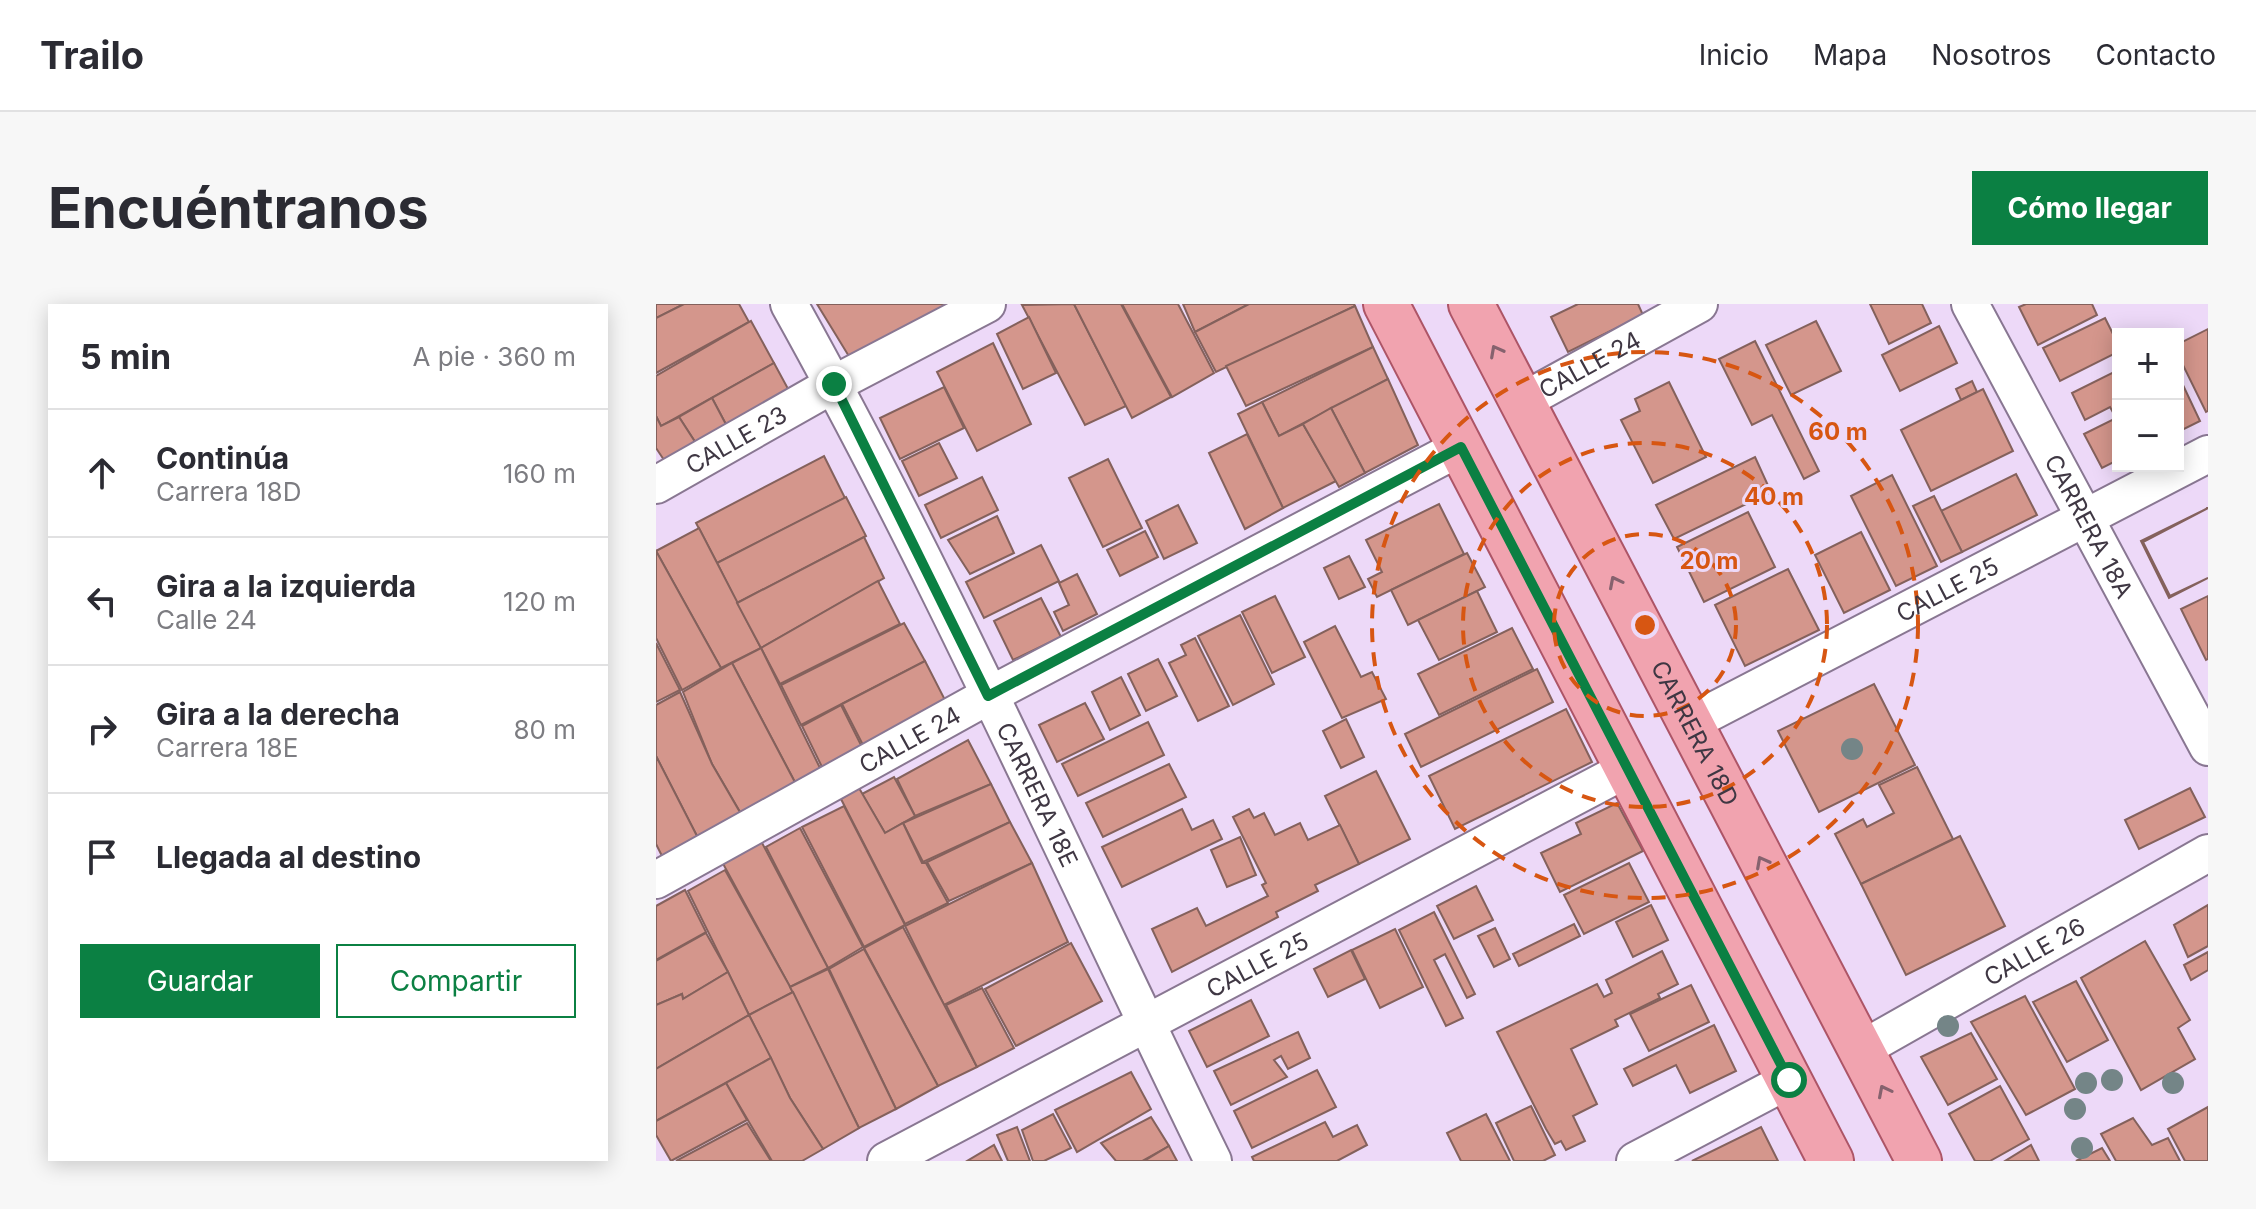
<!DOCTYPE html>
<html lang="es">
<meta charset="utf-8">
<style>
body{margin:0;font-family:Inter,sans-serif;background:#f7f7f7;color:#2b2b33}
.controls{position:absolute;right:24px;top:24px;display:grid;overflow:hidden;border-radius:0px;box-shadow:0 4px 20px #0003}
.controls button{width:72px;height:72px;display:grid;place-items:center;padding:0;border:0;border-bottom:2px solid #e1e1e2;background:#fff;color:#2b2b33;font:40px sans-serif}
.stop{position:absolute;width:24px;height:24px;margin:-18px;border:6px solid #0b8043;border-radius:50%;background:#fff}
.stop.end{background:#0b8043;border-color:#fff;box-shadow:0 2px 8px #0008}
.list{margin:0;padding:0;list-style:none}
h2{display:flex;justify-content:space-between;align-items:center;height:104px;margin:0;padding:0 32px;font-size:34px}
h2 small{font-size:26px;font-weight:400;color:#7c7c81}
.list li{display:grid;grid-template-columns:52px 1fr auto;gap:24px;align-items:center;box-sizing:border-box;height:128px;padding:0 32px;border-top:2px solid #e1e1e2}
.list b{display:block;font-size:30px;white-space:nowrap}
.list p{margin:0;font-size:26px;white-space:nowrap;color:#7c7c81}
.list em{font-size:26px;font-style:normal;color:#7c7c81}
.actions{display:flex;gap:16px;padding:24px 32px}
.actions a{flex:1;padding:18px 0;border:2px solid #0b8043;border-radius:0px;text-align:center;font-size:28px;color:#0b8043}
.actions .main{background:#0b8043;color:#fff}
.icon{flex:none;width:44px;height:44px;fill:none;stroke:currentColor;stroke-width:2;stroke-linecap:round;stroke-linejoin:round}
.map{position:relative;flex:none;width:1552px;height:857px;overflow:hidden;border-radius:0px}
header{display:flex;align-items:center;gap:48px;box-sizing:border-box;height:112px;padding:0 40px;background:#fff;border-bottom:2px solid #e1e1e2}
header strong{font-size:38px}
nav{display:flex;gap:44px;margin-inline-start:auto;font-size:28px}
.intro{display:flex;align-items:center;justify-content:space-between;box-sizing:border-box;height:192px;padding:0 48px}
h1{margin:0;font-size:56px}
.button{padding:20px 36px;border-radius:0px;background:#0b8043;color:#fff;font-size:28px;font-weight:700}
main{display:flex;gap:48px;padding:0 48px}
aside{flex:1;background:#fff;border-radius:0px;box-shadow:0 4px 20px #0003}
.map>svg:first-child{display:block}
.building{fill:#d4968c;stroke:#84615c;stroke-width:2}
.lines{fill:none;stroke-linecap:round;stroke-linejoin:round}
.street-casing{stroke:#897792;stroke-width:40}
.primary-casing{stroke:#ad5567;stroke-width:48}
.street{stroke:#fff;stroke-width:36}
.primary{stroke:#f1a3af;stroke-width:44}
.tree{fill:#748587}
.oneway{stroke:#86626e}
.route{stroke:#0b8043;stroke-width:10}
.ring{fill:none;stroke:#d75612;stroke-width:4;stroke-dasharray:14 10}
.labels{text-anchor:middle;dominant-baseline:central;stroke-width:6;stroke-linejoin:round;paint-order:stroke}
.street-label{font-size:24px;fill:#3f3743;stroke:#edd9f8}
.centre{fill:#d75612;stroke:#edd9f8;stroke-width:4}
.ring-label{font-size:24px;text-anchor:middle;font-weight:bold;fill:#d75612;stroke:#edd9f8;stroke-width:6;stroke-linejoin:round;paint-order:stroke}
</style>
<header>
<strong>Trailo</strong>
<nav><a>Inicio</a><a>Mapa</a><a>Nosotros</a><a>Contacto</a></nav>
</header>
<div class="intro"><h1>Encuéntranos</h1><a class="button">Cómo llegar</a></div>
<main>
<aside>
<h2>5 min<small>A pie · 360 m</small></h2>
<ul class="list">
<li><svg class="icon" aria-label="ahead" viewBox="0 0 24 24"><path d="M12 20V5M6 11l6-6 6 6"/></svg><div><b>Continúa</b><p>Carrera 18D</p></div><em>160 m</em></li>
<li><svg class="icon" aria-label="left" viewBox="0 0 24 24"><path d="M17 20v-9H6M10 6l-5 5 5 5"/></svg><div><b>Gira a la izquierda</b><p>Calle 24</p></div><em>120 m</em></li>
<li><svg class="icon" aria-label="right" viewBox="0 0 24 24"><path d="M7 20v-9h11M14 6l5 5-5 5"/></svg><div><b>Gira a la derecha</b><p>Carrera 18E</p></div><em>80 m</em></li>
<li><svg class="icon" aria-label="arrive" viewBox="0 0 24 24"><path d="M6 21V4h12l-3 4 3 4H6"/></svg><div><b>Llegada al destino</b></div></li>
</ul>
<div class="actions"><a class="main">Guardar</a><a>Compartir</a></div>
</aside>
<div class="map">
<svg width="1552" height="857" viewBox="0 0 1552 857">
<rect width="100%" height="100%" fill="#edd9f8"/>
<g class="building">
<polygon points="0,0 28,0 0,14"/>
<polygon points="28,0 83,0 93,18 0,69 0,14"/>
<polygon points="161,0 296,0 194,54"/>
<polygon points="418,0 470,102 429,121 366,1"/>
<polygon points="418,0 465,0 515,93 476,114"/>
<polygon points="466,0 522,0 558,69 516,93"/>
<polygon points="527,0 593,0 539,28"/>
<polygon points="593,0 698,0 699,2 560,68 539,28"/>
<polygon points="922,0 982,0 987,11 912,48 895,13"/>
<polygon points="1214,0 1266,0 1275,19 1233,40"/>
<polygon points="1370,0 1436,0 1441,11 1382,41 1363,3"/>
<polygon points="699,2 717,43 590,102 570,62"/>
<polygon points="373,13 400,69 367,85 341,30"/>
<polygon points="1449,14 1462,40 1462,48 1404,77 1387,44"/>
<polygon points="95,17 118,59 5,122 0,112 0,72"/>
<polygon points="1160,17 1185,67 1135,91 1110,41"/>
<polygon points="1283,22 1301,59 1244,87 1226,51"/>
<polygon points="1552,25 1552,107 1550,108 1522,51 1522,40"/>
<polygon points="1099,37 1163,167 1148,175 1116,111 1096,121 1063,55"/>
<polygon points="337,39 375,120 321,147 281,68"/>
<polygon points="717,43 732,75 623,132 606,98"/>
<polygon points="118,59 137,94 74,128 56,94"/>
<polygon points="1462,66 1462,111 1459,112 1454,103 1429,116 1416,89"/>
<polygon points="732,75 762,141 709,169 675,104"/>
<polygon points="1316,77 1321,88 1305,96 1300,85"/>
<polygon points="1013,78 1050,153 997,179 965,116 984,107 979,95"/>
<polygon points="1526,79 1544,117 1524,127 1522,81"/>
<polygon points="288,83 308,124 244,155 224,114"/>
<polygon points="1327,85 1357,147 1275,187 1245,126"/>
<polygon points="56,94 74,128 43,144 23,113"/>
<polygon points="606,98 623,132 647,120 680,177 627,204 582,110"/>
<polygon points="675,104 709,169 683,183 647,120"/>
<polygon points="0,112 5,122 23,113 43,144 12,162 0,144"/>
<polygon points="1462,113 1462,156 1446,164 1428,130"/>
<polygon points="591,130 627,204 589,225 553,149"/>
<polygon points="283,139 301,174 263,192 246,157"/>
<polygon points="168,152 189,194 61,259 40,219"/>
<polygon points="1099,153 1115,188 1018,235 1000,201"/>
<polygon points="452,155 486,224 447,243 413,174"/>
<polygon points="1360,170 1381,211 1306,248 1285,207"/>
<polygon points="1236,171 1281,262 1240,282 1195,192"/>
<polygon points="326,173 342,206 285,234 269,201"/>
<polygon points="1278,192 1306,248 1285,258 1257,202"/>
<polygon points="190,193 210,232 81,299 61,259"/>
<polygon points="783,200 808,250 721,293 712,275 726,268 710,236"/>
<polygon points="522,201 541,239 508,255 490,217"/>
<polygon points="1552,204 1487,238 1514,292 1552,274 1513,294 1485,237"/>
<polygon points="1092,208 1119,263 1048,298 1021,243"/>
<polygon points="341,212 358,249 314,270 292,236"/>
<polygon points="43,224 105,344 65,364 0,247"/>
<polygon points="489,227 502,253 464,272 451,246"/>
<polygon points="1205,228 1234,286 1188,309 1159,251"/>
<polygon points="208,233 228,274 105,344 81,299"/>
<polygon points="385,241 403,277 328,314 310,278"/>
<polygon points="0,247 65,364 26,386 0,334"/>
<polygon points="811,249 829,283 752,321 735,286"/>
<polygon points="693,252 709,283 683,295 668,264"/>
<polygon points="1132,265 1163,326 1089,362 1059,301"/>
<polygon points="421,270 441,310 407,327 398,308 413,301 403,279"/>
<polygon points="222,277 244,320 124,380 105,344"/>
<polygon points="821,287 841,328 783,356 762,316"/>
<polygon points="619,292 649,353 616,369 586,308"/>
<polygon points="1552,292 1552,355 1550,356 1525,305"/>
<polygon points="385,294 405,333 357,356 338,317"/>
<polygon points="584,311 618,380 577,401 542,332"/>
<polygon points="248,319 269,357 145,421 125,381"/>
<polygon points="679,322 705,373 716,368 730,395 686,414 648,338"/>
<polygon points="856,324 877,365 783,411 762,370"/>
<polygon points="539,334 573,402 542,417 513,359 530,351 525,341"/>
<polygon points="0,339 24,386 0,398"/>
<polygon points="105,344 165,466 140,480 76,359"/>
<polygon points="502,355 521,392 490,407 472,370"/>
<polygon points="269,357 289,396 208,443 186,400"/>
<polygon points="76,359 142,484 87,513 56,460 27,388"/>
<polygon points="881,365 897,398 765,463 749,430"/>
<polygon points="465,373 484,411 454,426 436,388"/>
<polygon points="1218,380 1259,461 1163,508 1122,427"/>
<polygon points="24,388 56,460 85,510 42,534 0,452 0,401"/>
<polygon points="429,399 448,435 401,458 383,421"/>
<polygon points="185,401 206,443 167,465 146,422"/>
<polygon points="910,405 936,458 799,525 773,472"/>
<polygon points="690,415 708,453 685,464 667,427"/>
<polygon points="492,418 508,451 422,492 406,460"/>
<polygon points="312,436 335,480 259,512 241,475"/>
<polygon points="0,452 42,534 7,554 0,540"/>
<polygon points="513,460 530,493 447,533 430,499"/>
<polygon points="1261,463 1297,535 1205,580 1179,530 1207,515 1211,523 1238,509 1223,481"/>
<polygon points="720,467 754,535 703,560 669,492"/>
<polygon points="238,473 259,512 229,529 206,490"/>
<polygon points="335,480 354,518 267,558 247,519"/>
<polygon points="203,484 229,529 247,519 266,559 270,559 292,599 249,620 185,495"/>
<polygon points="1534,484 1549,513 1483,545 1469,516"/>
<polygon points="961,499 987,547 904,588 885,549 925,530 920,519"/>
<polygon points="188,502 249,621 208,643 146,523"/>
<polygon points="526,505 536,526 557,516 566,535 466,583 446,543"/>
<polygon points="593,505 598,514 608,509 619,531 644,519 652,536 684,521 703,560 659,581 662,587 620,608 622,613 516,668 496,625 541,604 550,622 612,592 606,581 610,579 577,513"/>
<polygon points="354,518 376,559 293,597 271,558"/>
<polygon points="144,524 207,643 172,664 110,543"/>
<polygon points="1304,532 1349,622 1250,671 1205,580"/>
<polygon points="584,533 600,571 571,583 555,546"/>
<polygon points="104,535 172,664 134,683 65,556"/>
<polygon points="376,559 412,638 288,701 249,622"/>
<polygon points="973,559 993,598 928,630 908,591"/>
<polygon points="69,566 137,688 93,711 32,587"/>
<polygon points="820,582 837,616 798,635 781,602"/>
<polygon points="29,586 50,628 0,656 0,602"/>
<polygon points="995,601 1012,636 977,653 960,618"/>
<polygon points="1552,601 1552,642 1532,653 1518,621"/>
<polygon points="778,608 819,690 811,694 789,650 778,656 807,714 790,722 743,626"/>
<polygon points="918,620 924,632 863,662 857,650"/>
<polygon points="247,623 321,763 282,782 208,644"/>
<polygon points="839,624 854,655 838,663 822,632"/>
<polygon points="739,625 767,683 724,704 696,646"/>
<polygon points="50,629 72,668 27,695 26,690 0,701 0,657"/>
<polygon points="1489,637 1534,716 1522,724 1539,755 1485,786 1425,674"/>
<polygon points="415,639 446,697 360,742 329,685"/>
<polygon points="208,645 282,782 240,805 173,665"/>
<polygon points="695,646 709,675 672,693 658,665"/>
<polygon points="1006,647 1022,680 1002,690 1004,694 959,716 962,722 915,745 941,800 917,812 929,837 910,846 905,837 899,840 890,825 841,728 941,680 948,693 956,689 950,676"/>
<polygon points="1552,648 1552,666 1535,676 1528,661"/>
<polygon points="172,665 240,805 203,824 134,683"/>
<polygon points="72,668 93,711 0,765 0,701 26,690 27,695"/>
<polygon points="1420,677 1452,736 1411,758 1377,698"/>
<polygon points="1035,681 1053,718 993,747 974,710"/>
<polygon points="326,684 358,744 321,763 290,701"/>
<polygon points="137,688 203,824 167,845 134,794 93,711"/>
<polygon points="1369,692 1419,785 1370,811 1315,718"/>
<polygon points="595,696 613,732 551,763 533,727"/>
<polygon points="93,711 115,754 0,817 0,765"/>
<polygon points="1058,721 1080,767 1034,789 1020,761 977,782 968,765"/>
<polygon points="642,728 654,754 632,765 625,752 618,756 631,773 575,801 558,767"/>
<polygon points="1315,729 1341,775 1292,801 1265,753"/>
<polygon points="115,754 134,794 167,845 146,857 116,857 70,779"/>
<polygon points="661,766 680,803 596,844 578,807"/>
<polygon points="475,768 495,805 421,848 399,806"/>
<polygon points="70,779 91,816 15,857 0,831 0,817"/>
<polygon points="1344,782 1373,835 1334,857 1319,857 1293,810"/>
<polygon points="875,802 899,851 887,857 858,857 840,819"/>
<polygon points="1552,803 1552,857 1529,857 1512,825"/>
<polygon points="397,810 415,844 388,857 377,857 366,826"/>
<polygon points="830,810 854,857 805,857 791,829"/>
<polygon points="495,813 513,842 486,857 460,857 445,839"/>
<polygon points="1477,814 1496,841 1512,834 1524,857 1460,857 1445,830"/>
<polygon points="669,818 677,833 701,821 711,841 681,857 598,857 596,853"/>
<polygon points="91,819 115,857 20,857"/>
<polygon points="361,823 374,857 352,857 341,831"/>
<polygon points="1105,823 1122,857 1036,857"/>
<polygon points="338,841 346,857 311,857"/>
<polygon points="1375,841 1383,857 1349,857"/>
<polygon points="513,842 521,857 488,857"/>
<polygon points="1446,844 1454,857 1420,857"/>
</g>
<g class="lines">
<g class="street-casing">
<g id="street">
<path id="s1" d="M133,0c155,278 284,571 424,857"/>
<path id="s2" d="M1314,0l238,443"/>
<path id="s3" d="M867,97l176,-97"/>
<path id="s4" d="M0,181l178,-101 153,-80"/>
<path id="s5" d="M1032,420l520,-270"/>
<path id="s6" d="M0,576l332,-184 473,-249"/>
<path id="s7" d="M1206,745l346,-196"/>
<path id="s8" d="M230,857l741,-392"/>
<polyline points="979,857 1133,776"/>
</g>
</g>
<g class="primary-casing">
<g id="primary">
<polyline points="730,0 1175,857"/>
<path id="s9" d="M815,0l448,857"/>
</g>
</g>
<use href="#street" class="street"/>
<use href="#primary" class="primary"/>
</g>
<g class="tree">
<circle cx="1196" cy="445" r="11"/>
<circle cx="1292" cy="722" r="11"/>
<circle cx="1456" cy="776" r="11"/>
<circle cx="1430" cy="779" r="11"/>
<circle cx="1517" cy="779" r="11"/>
<circle cx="1419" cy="805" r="11"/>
<circle cx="1426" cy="844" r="11"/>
</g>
<defs><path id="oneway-chevron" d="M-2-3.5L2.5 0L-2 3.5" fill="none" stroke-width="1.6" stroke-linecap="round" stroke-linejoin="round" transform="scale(2)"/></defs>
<g class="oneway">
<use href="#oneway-chevron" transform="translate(840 47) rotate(-118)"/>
<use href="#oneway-chevron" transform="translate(959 278) rotate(-117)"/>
<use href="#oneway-chevron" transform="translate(1106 558) rotate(-118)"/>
<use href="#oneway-chevron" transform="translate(1228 787) rotate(-117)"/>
</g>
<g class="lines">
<polyline class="route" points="178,80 332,392 805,143 1133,776"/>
</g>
<g class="ring">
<circle cx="989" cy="321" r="91"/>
<circle cx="989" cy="321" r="182"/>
<circle cx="989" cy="321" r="273"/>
</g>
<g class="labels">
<g class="street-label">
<text stroke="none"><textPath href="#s3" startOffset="76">CALLE 24</textPath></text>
<text stroke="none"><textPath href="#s4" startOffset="92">CALLE 23</textPath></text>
<text stroke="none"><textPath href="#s2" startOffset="252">CARRERA 18A</textPath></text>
<text stroke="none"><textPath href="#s5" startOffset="292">CALLE 25</textPath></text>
<text stroke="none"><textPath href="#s9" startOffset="484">CARRERA 18D</textPath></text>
<text stroke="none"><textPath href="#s6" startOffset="290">CALLE 24</textPath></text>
<text stroke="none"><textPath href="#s1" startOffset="550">CARRERA 18E</textPath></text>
<text stroke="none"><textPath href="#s7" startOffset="198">CALLE 26</textPath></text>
<text stroke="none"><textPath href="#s8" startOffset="420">CALLE 25</textPath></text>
</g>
</g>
<circle cx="989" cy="321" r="12" class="centre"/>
<g class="ring-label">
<text x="1182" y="136">60 m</text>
<text x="1118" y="201">40 m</text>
<text x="1053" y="265">20 m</text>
</g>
</svg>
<div class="controls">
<button>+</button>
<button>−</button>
</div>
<div class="stop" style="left:1133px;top:776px"></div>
<div class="stop end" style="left:178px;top:80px"></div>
</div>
</main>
